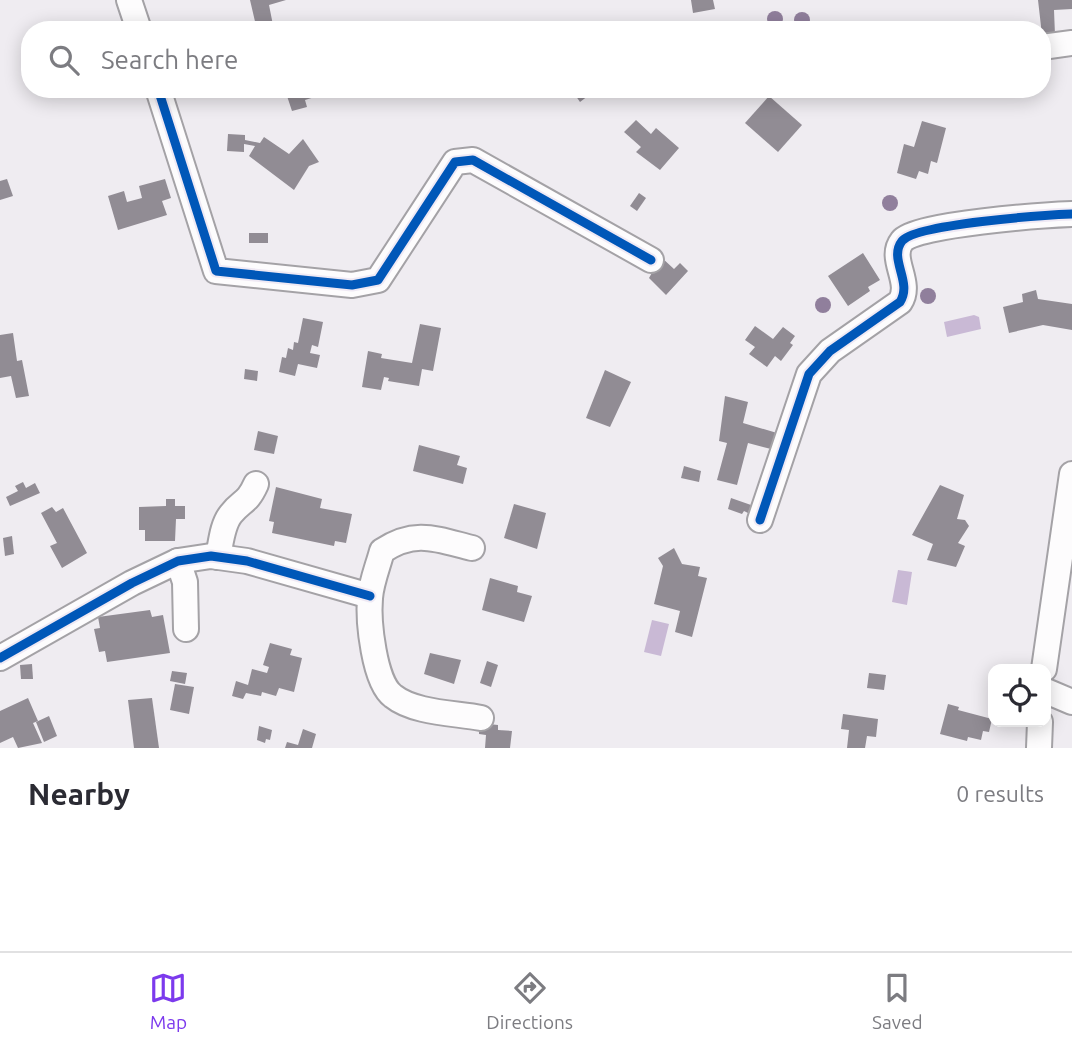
<!DOCTYPE html>
<style>
body{margin:0;font-family:Ubuntu,sans-serif;background:#f2f2f3;color:#2b2b33}
.controls{position:absolute;right:21px;bottom:21px;display:grid;overflow:hidden;border-radius:14px;box-shadow:0 4px 18px #0003}
.controls button{width:63px;height:63px;display:grid;place-items:center;padding:0;border:0;border-bottom:2px solid #e1e1e2;background:#fff;color:#2b2b33;font:35px sans-serif}
.list{margin:0;padding:0;list-style:none}
h2{display:flex;justify-content:space-between;align-items:center;height:91px;margin:0;padding:0 28px;font-size:30px}
h2 small{font-size:23px;font-weight:400;color:#7c7c81}
.icon{flex:none;width:38px;height:38px;fill:none;stroke:currentColor;stroke-width:2;stroke-linecap:round;stroke-linejoin:round}
.map{position:relative;flex:none;width:1072px;height:748px;overflow:hidden}
.search{position:absolute;background:#fff;box-shadow:0 4px 18px #0003;left:21px;right:21px;top:21px;height:77px;display:flex;align-items:center;gap:18px;box-sizing:border-box;padding:0 24px;border-radius:28px;color:#7c7c81;font-size:26px}
.sheet{height:203px;background:#fff}
nav{display:flex;justify-content:space-around;align-items:center;box-sizing:border-box;height:98px;border-top:2px solid #e1e1e2;background:#fff;font-size:19px;color:#7c7c81}
nav a{display:grid;justify-items:center;gap:4px}
nav .on{color:#7c3aed}
.map>svg:first-child{display:block}
.water{fill:#c9b9d5}
.building{fill:#918c94}
.lines{fill:none;stroke-linecap:round;stroke-linejoin:round}
.minor-casing{stroke:#a4a2a6;stroke-width:28}
.minor{stroke:#fdfcfd;stroke-width:24}
.cycleway-casing{stroke:#efe9f4;stroke-width:13}
.cycleway{stroke:#0057b8;stroke-width:9}
.tree{fill:#907f9c}
</style>
<div class="map">
<svg width="1072" height="748" viewBox="0 0 1072 748">
<rect width="100%" height="100%" fill="#efecf1"/>
<g class="water">
<polygon points="974,315 979,317 981,329 947,337 944,322"/>
<polygon points="898,570 912,572 907,605 892,602"/>
<polygon points="652,620 669,624 661,656 644,652"/>
</g>
<g class="building">
<polygon points="250,0 286,0 269,5 274,30 257,30"/>
<polygon points="691,0 713,0 715,9 693,13"/>
<polygon points="1038,0 1072,0 1072,9 1054,10 1055,35 1042,35"/>
<polygon points="299,89 320,89 321,95 305,100 307,107 292,111 286,93"/>
<polygon points="571,89 597,89 580,102"/>
<polygon points="769,96 802,125 778,152 745,123"/>
<polygon points="636,120 651,134 656,128 679,148 660,170 636,152 641,147 624,132"/>
<polygon points="922,121 946,128 937,163 931,161 928,174 919,171 916,179 897,173 904,144 914,147"/>
<polygon points="228,134 245,135 245,140 260,143 264,137 289,154 303,139 319,162 309,166 294,190 249,156 255,146 244,144 244,152 227,151"/>
<polygon points="7,179 13,196 0,200 0,181"/>
<polygon points="165,179 171,198 162,201 167,215 118,230 108,196 124,191 127,202 142,198 139,186"/>
<polygon points="639,193 646,198 637,211 630,206"/>
<rect x="249" y="233" width="19" height="10"/>
<polygon points="863,253 880,280 868,287 870,291 848,306 828,276"/>
<polygon points="661,257 674,269 680,263 688,271 666,295 649,278"/>
<polygon points="1036,290 1038,299 1072,304 1072,330 1043,325 1009,333 1003,307 1023,302 1022,294"/>
<polygon points="303,318 323,322 318,347 312,345 310,353 320,355 317,368 298,364 295,376 279,372 282,357 286,358 288,348 293,350 294,342 298,343"/>
<polygon points="420,324 441,328 433,371 422,369 419,386 388,381 389,378 384,377 381,390 362,387 368,351 382,354 381,358 412,363"/>
<polygon points="755,326 773,339 783,327 795,336 790,343 793,345 781,361 775,356 767,367 749,354 755,347 745,340"/>
<polygon points="13,333 17,361 22,360 29,396 16,398 11,376 0,378 0,335"/>
<polygon points="245,369 258,371 257,381 244,379"/>
<polygon points="605,370 631,382 610,427 586,418"/>
<polygon points="725,396 748,402 743,423 777,433 771,449 748,443 737,485 717,480 727,443 719,441"/>
<polygon points="258,431 278,436 274,454 254,450"/>
<polygon points="419,445 460,456 457,465 467,468 463,484 413,471"/>
<polygon points="684,466 701,471 699,482 681,478"/>
<polygon points="23,482 26,488 35,483 40,493 10,506 6,497 18,491 15,486"/>
<polygon points="940,485 964,495 957,519 965,520 969,526 958,543 965,546 956,567 927,560 933,544 912,535"/>
<polygon points="276,487 322,499 320,508 352,514 346,543 335,541 334,546 272,533 274,522 269,521"/>
<polygon points="731,498 751,505 748,513 744,511 742,514 728,509"/>
<polygon points="166,499 175,499 175,506 185,506 185,519 176,519 175,541 145,541 145,530 139,530 139,507 166,506"/>
<polygon points="514,504 546,513 537,549 504,538"/>
<polygon points="52,507 56,512 63,508 87,553 62,568 50,546 57,543 41,513"/>
<polygon points="12,536 14,554 5,556 3,538"/>
<polygon points="674,548 682,564 700,567 698,576 707,578 692,637 675,632 680,611 654,604 663,566 658,558"/>
<polygon points="490,578 518,586 517,592 532,596 524,622 482,610"/>
<polygon points="150,610 152,617 163,615 170,653 107,662 105,651 99,652 94,629 100,628 98,617"/>
<polygon points="270,643 292,649 290,655 302,658 294,692 279,688 276,696 262,692 261,696 246,693 243,699 232,696 236,681 248,685 252,669 267,673 269,667 263,665"/>
<polygon points="430,653 461,660 454,684 424,674"/>
<polygon points="487,661 498,665 491,687 480,683"/>
<polygon points="32,664 33,679 21,679 20,665"/>
<polygon points="172,671 187,673 185,684 170,681"/>
<polygon points="869,673 886,675 884,690 867,688"/>
<polygon points="175,684 194,687 189,714 170,710"/>
<polygon points="28,698 38,721 33,723 42,743 18,748 13,737 0,743 0,711"/>
<polygon points="152,698 159,748 134,748 128,700"/>
<polygon points="948,704 959,707 958,710 992,719 989,732 983,731 981,740 968,737 967,741 940,734"/>
<polygon points="843,714 878,719 876,737 867,736 865,748 847,748 849,730 841,729"/>
<polygon points="49,716 57,736 44,742 36,722"/>
<polygon points="479,723 498,725 498,730 512,731 510,748 485,748 486,735 479,734"/>
<polygon points="259,726 272,730 270,740 266,739 265,743 257,740"/>
<polygon points="303,729 316,734 312,748 285,748 287,742 298,745"/>
</g>
<g class="lines">
<g class="minor-casing">
<g id="minor">
<polyline points="129,0 139,30"/>
<polyline points="1042,47 1072,43"/>
<polyline points="158,89 216,271 352,285 378,280 455,162 473,160 651,260"/>
<path d="M760,520l49,-146 21,-23 70,-49c13,-20 -12,-43 2,-61 13,-17 144,-26 170,-27"/>
<path d="M472,548c-36,-9 -57,-19 -90,3 -4,15 -11,32 -12,47 -2,23 4,84 23,98 21,17 62,17 88,22"/>
<path d="M218,557c3,-14 4,-32 13,-43 11,-14 16,-10 25,-30"/>
<polyline points="178,561 185,582 186,629"/>
<polyline points="0,658 132,583 178,561 211,556 247,561 370,596"/>
<polyline points="1044,669 1072,474"/>
<polyline points="1046,691 1072,702"/>
<polyline points="1039,748 1040,722"/>
</g>
</g>
<use href="#minor" class="minor"/>
<g class="cycleway-casing">
<g id="cycleway">
<polyline points="158,89 216,271 352,285 378,280 455,162 473,160 651,260"/>
<path d="M760,520l49,-146 21,-23 70,-49c13,-20 -12,-43 2,-61 13,-17 144,-26 170,-27"/>
<polyline points="0,658 132,583 178,561 211,556 247,561 370,596"/>
</g>
</g>
<use href="#cycleway" class="cycleway"/>
</g>
<g class="tree">
<circle cx="775" cy="19" r="8"/>
<circle cx="802" cy="20" r="8"/>
<circle cx="890" cy="203" r="8"/>
<circle cx="928" cy="296" r="8"/>
<circle cx="823" cy="305" r="8"/>
</g>
</svg>
<div class="controls">
<button><svg class="icon" aria-label="locate" viewBox="0 0 24 24"><circle cx="12" cy="12" r="6"/><path d="M12 2v4M12 18v4M2 12h4M18 12h4"/></svg></button>
</div>
<div class="search"><svg class="icon" aria-label="search" viewBox="0 0 24 24"><circle cx="10" cy="10" r="6"/><path d="M15 15l6 6"/></svg>Search here</div>
</div>
<section class="sheet">
<h2>Nearby<small>0 results</small></h2>
<ul class="list">
</ul>
</section>
<nav>
<a class="on"><svg class="icon" aria-label="map" viewBox="0 0 24 24"><path d="M3 6l6-2 6 2 6-2v14l-6 2-6-2-6 2zM9 4v14M15 6v14"/></svg>Map</a>
<a><svg class="icon" aria-label="directions" viewBox="0 0 24 24"><path d="M12 3l9 9-9 9-9-9zM9 14v-3h6M13 9l2 2-2 2"/></svg>Directions</a>
<a><svg class="icon" aria-label="saved" viewBox="0 0 24 24"><path d="M7 4h10v16l-5-4-5 4z"/></svg>Saved</a>
</nav>
